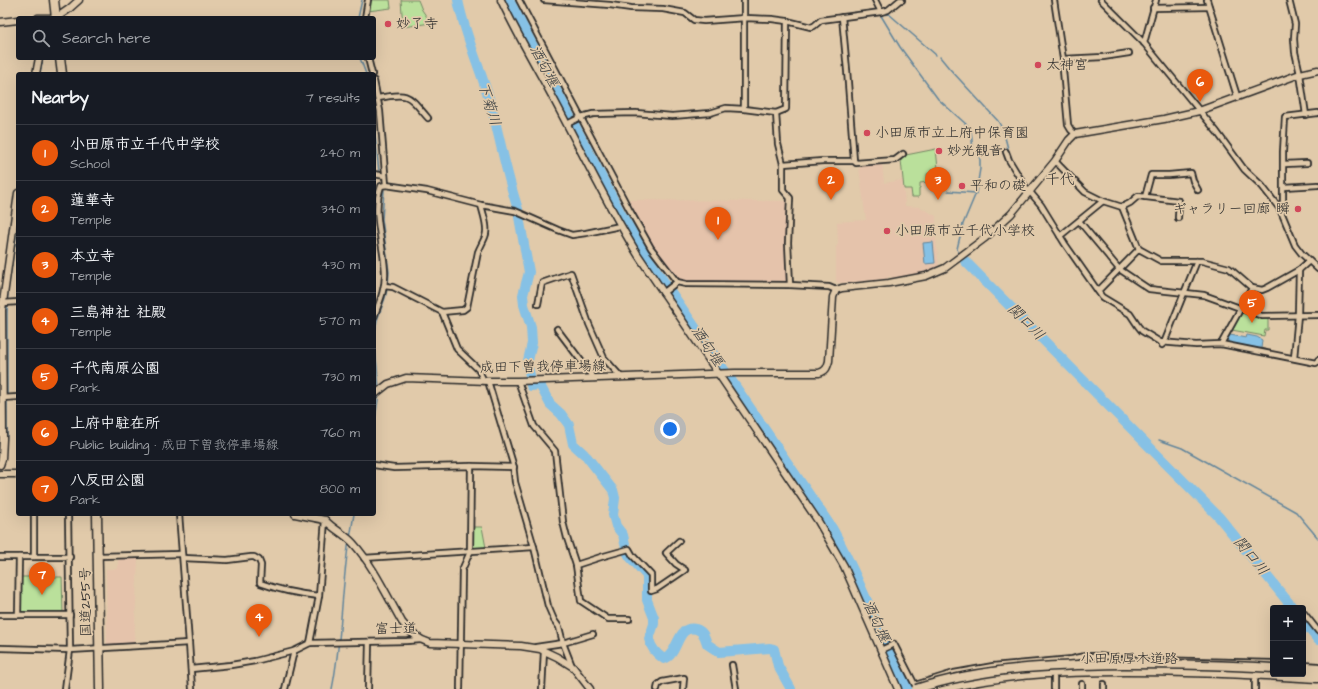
<!DOCTYPE html>
<meta charset="utf-8">
<style>
body{margin:0;font-family:"Architects Daughter","Klee One",sans-serif;background:#20242c;color:#f1f3f6}
.controls{position:absolute;right:12px;bottom:12px;display:grid;overflow:hidden;border-radius:4px;box-shadow:0 4px 16px #0002}
.controls button{width:36px;height:36px;display:grid;place-items:center;padding:0;border:0;border-bottom:1px solid #363941;background:#171b24;color:#f1f3f6;font:20px sans-serif}
.you{position:absolute;left:670px;top:429px;width:14px;height:14px;margin:-10px;border:3px solid #fff;border-radius:50%;background:#1a73e8;box-shadow:0 0 0 6px #1a73e833}
.badge{display:grid;place-items:center;width:26px;height:26px;border-radius:50%;background:#ea580c;color:#fff;font-size:13px;font-weight:700}
.pin{position:absolute;translate:-50% -33px;filter:drop-shadow(0 1px 2px #0008)}
.pin::after{content:'';position:absolute;top:21px;width:14px;height:12px;background:inherit;clip-path:polygon(0 0,100% 0,50% 100%)}
.list{margin:0;padding:0;list-style:none}
h2{display:flex;justify-content:space-between;align-items:center;height:52px;margin:0;padding:0 16px;font-size:17px}
h2 small{font-size:13px;font-weight:400;color:#9ea1a6}
.list li{display:grid;grid-template-columns:26px 1fr auto;gap:12px;align-items:center;box-sizing:border-box;height:56px;padding:0 16px;border-top:1px solid #363941}
.list b{display:block;font-size:15px;white-space:nowrap}
.list p{margin:0;font-size:13px;white-space:nowrap;color:#9ea1a6}
.list em{font-size:13px;font-style:normal;color:#9ea1a6}
.icon{flex:none;width:22px;height:22px;fill:none;stroke:currentColor;stroke-width:2;stroke-linecap:round;stroke-linejoin:round}
.map{position:relative;flex:none;width:1318px;height:689px;overflow:hidden}
.search{position:absolute;background:#171b24;box-shadow:0 4px 16px #0002;left:16px;top:16px;width:360px;height:44px;display:flex;align-items:center;gap:10px;box-sizing:border-box;padding:0 14px;border-radius:4px;color:#9ea1a6;font-size:15px}
.panel{position:absolute;background:#171b24;box-shadow:0 4px 16px #0002;left:16px;top:72px;width:360px;height:444px;border-radius:4px}
.map>svg:first-child{display:block}
.built{fill:#e5c3ab}
.green{fill:#bae09b;stroke:#728663}
.water{fill:#86c1e5;stroke:#62859b}
.lines{fill:none;stroke-linecap:round;stroke-linejoin:round}
.stream{stroke:#62859b;stroke-width:1.5}
.river{stroke:#86c1e5;stroke-width:10}
.street-casing{stroke:#2b2b2b;stroke-width:8}
.secondary-casing{stroke:#2b2b2b;stroke-width:9}
.highway-casing{stroke:#2b2b2b;stroke-width:11}
.street{stroke:#e1caaa;stroke-width:4.5}
.secondary{stroke:#e1caaa;stroke-width:6}
.highway{stroke:#e1caaa;stroke-width:8}
.highway-bridge-casing{stroke:#2b2b2b;stroke-width:11;stroke-linecap:butt}
.highway-bridge{stroke:#e1caaa;stroke-width:8}
.poi-dot{fill:#d1495b;stroke:#e1caaa;stroke-width:1.5}
.labels{text-anchor:middle;dominant-baseline:central;stroke-width:3.5;stroke-linejoin:round;paint-order:stroke}
.poi-label{font-size:14px;fill:#2b2b2b;stroke:#e1caaa;text-anchor:start}
.street-label{font-size:14px;fill:#2b2b2b;stroke:#e1caaa}
.water-label{font-size:15px;font-style:italic;fill:#343a3e;stroke:#e1caaa}
.neighbourhood-label{font-size:15px;fill:#2b2b2b;stroke:#e1caaa}
</style>
<div class="map">
<svg width="1318" height="689" viewBox="0 0 1318 689">
<rect width="100%" height="100%" fill="#e1caaa"/>
<filter id="ink" filterUnits="userSpaceOnUse"><feTurbulence type="fractalNoise" baseFrequency=".025" numOctaves="2"/><feDisplacementMap in="SourceGraphic" scale="8" xChannelSelector="R" yChannelSelector="G"/><feConvolveMatrix kernelMatrix="1 2 1 2 8 2 1 2 1" color-interpolation-filters="sRGB"/></filter>
<g filter="url(#ink)">
<g class="built">
<polygon points="882,163 884,183 903,180 905,206 920,207 936,216 936,240 939,266 922,273 892,278 890,276 886,279 838,283 836,281 836,247 838,244 837,222 866,220 859,168 862,165"/>
<polygon points="629,200 787,201 786,242 787,283 736,282 685,283 680,280 659,256 631,209 628,202"/>
<polygon points="118,558 138,558 134,645 107,646 106,569 118,569"/>
</g>
<g class="green">
<polygon points="369,0 390,0 391,8 368,11"/>
<polygon points="401,0 418,0 422,10 431,23 403,27"/>
<polygon points="936,149 938,169 931,170 931,172 927,174 928,182 920,183 920,188 919,188 919,197 912,197 911,189 904,189 901,160 906,155"/>
<polygon points="1243,312 1258,318 1268,319 1268,330 1265,330 1264,336 1232,330 1241,313"/>
<polygon points="472,527 482,527 486,548 473,549"/>
<polygon points="21,577 62,577 63,613 21,614"/>
</g>
<g class="water">
<polygon points="933,242 935,263 925,264 923,243"/>
<polygon points="1230,335 1246,338 1247,335 1257,337 1262,340 1261,349 1230,344 1227,339"/>
</g>
<g class="lines">
<g class="stream">
<polyline points="872,0 878,11"/>
<polyline points="880,14 900,47 938,99 967,125 971,131 973,150 979,155 980,160 980,169 976,193 963,224 957,249 959,254"/>
<polyline points="880,15 889,14 936,55"/>
<polyline points="358,18 362,0"/>
<polyline points="940,57 949,68 998,121 1003,130 1010,156"/>
<polyline points="360,58 366,74"/>
<polyline points="40,74 43,58"/>
<polyline points="374,127 379,171"/>
<polyline points="948,191 976,193"/>
<polyline points="961,257 965,261"/>
<polyline points="379,388 374,337 377,320 385,298 388,285 389,272 382,219 384,190"/>
<polyline points="374,426 379,393"/>
<polyline points="1159,440 1182,448 1296,512 1318,538"/>
<polyline points="6,442 7,435 7,314 8,289 18,225"/>
<polyline points="350,538 354,514"/>
<path d="M332,689c10,-48 9,-99 17,-148"/>
</g>
<g class="river">
<path d="M458,0c7,36 22,67 32,102 10,35 16,72 28,107"/>
<path d="M509,0l111,212 23,39 189,277c29,52 48,109 76,161"/>
<polyline points="519,217 529,272 523,295 524,305 531,327 532,343 527,365 530,375"/>
<polyline points="965,261 1219,517 1293,608"/>
<polyline points="531,386 540,385 550,404 561,414 569,425 573,444 584,454"/>
<polyline points="587,457 613,490 615,498 613,515 616,526 623,535 626,548"/>
<path d="M627,552l3,5 17,19v24l7,18v6l-5,15c2,9 7,15 15,20 15,-4 12,-35 32,-30 7,2 9,8 11,15l12,8 51,-4 4,1 4,17 13,23"/>
<polyline points="1303,621 1318,640"/>
</g>
<g class="street-casing">
<g id="street">
<polyline points="519,0 629,209 651,248 677,282"/>
<polyline points="544,0 610,5 631,8 663,9 685,13 694,20 704,21 745,18 772,19 787,21 811,27 814,26 821,20 881,12 888,10 900,0 902,0"/>
<polyline points="744,0 744,109"/>
<polyline points="875,0 881,12"/>
<polyline points="1054,0 1063,59 1063,70 1068,125 1071,130 1075,134"/>
<polyline points="1101,0 1144,43 1217,132 1244,169 1262,186 1280,209 1295,245 1302,254 1318,269"/>
<polyline points="1207,0 1237,96"/>
<polyline points="1289,0 1295,24 1294,39 1295,52 1300,74 1306,115"/>
<polyline points="1153,8 1209,7"/>
<polyline points="842,17 847,70 854,161"/>
<polyline points="365,18 368,0"/>
<polyline points="1144,43 1156,0"/>
<polyline points="368,58 372,74"/>
<polyline points="1063,59 1103,57 1129,53"/>
<polyline points="374,81 380,111 386,185"/>
<path d="M378,98c32,-6 30,-3 50,20"/>
<polyline points="776,113 778,144 783,164 783,190 790,198 788,243 790,285"/>
<polyline points="567,124 581,117 593,114 636,113 672,116 710,113 726,108 744,109 776,113 786,109 787,21"/>
<polyline points="1006,152 1009,160 1029,193"/>
<polyline points="1055,161 1085,192 1103,201 1122,207 1139,249 1161,261 1202,261 1229,268 1252,288 1262,290 1267,288 1299,270 1309,261"/>
<polyline points="783,164 823,161 854,161 856,163 895,160 903,154"/>
<polyline points="1284,164 1307,163"/>
<polyline points="374,174 385,176"/>
<polyline points="1284,187 1318,185"/>
<polyline points="1030,192 1041,205 1065,244 1102,297 1130,314 1138,326 1142,331 1160,342 1196,345 1221,344 1316,363 1318,360"/>
<polyline points="1145,197 1151,175 1169,175 1191,173 1193,181 1198,190"/>
<polyline points="1122,207 1130,203 1138,196 1179,201 1178,218"/>
<polyline points="1280,209 1283,202 1283,152 1285,117 1318,113"/>
<polyline points="1079,221 1119,269 1149,289 1204,295 1262,316 1318,315"/>
<polyline points="1060,236 1103,201"/>
<polyline points="384,286 393,287 442,312 457,349 478,369 484,381"/>
<polyline points="1098,291 1139,249"/>
<polyline points="663,293 677,282 686,284 790,285 829,287 836,290"/>
<polyline points="3,303 18,302"/>
<polyline points="538,304 542,283 571,273 589,324 604,358 621,377"/>
<path d="M442,312l21,-2 4,-3 11,-55c2,-5 5,-10 7,-15 4,-9 -2,-23 -4,-32"/>
<path d="M374,317c5,-14 11,-27 11,-42 0,-29 -14,-60 -4,-89l5,-1 41,6 54,14 34,6 43,19 14,5 14,-2 34,-7"/>
<polyline points="557,329 594,378"/>
<polyline points="1221,344 1252,288"/>
<polyline points="1162,345 1164,343 1197,261"/>
<polyline points="1294,358 1298,315 1299,270"/>
<polyline points="488,381 513,464 515,482 534,547 548,606 554,620 559,627 563,643 572,666"/>
<polyline points="518,381 534,426 555,451 563,522 567,538 576,565 581,601 608,619 629,619"/>
<polyline points="2,398 18,397"/>
<polyline points="374,465 394,468 471,466 514,467"/>
<polyline points="34,514 34,557"/>
<polyline points="325,520 319,596 310,643 407,641 421,640"/>
<polyline points="98,556 182,554"/>
<polyline points="0,557 70,557"/>
<path d="M183,558l44,2 24,-3h3l5,3 2,5 -1,18c19,7 38,11 59,13"/>
<polyline points="364,558 534,547"/>
<polyline points="576,565 604,556 629,549 633,556 651,575 651,591 657,589 685,570 676,564 666,553 679,541"/>
<polyline points="1303,612 1318,631"/>
<polyline points="0,615 70,615"/>
<polyline points="18,615 19,557"/>
<polyline points="189,643 192,689"/>
<polyline points="536,647 563,643 593,634"/>
<polyline points="0,648 70,650 189,643 179,514"/>
<path d="M881,650l13,-6 21,41 39,-12 39,-7 79,-7c11,-4 30,-4 41,0l160,4"/>
<polyline points="732,665 736,689"/>
<polyline points="1303,665 1318,666"/>
<polyline points="191,669 231,665 255,661 294,651"/>
<polyline points="1082,684 1082,689"/>
<polyline points="1104,684 1104,689"/>
<polyline points="65,689 70,650 68,514"/>
<polyline points="285,689 294,651 310,643"/>
<polyline points="368,689 369,642"/>
<polyline points="460,689 462,570 470,552 471,466"/>
<polyline points="542,689 544,651"/>
<polyline points="657,689 658,685 662,682 684,678 683,689"/>
<polyline points="1054,689 1054,678"/>
<polyline points="1255,689 1255,680"/>
</g>
</g>
<g class="secondary-casing">
<g id="secondary">
<path d="M501,0c15,32 33,63 50,94 29,54 55,109 87,161l180,266 26,45 54,123"/>
<polyline points="38,18 56,18 69,9 79,0"/>
<polyline points="0,22 18,20"/>
<polyline points="36,74 39,58"/>
<path d="M374,395l14,-11 18,-6 82,3h30l217,-8h84c7,-2 8,-5 10,-12l4,-64 3,-7 6,-2 47,-5 37,-7 19,-8 40,-30 26,-24 44,-53 14,-21 6,-6 89,-15 35,-8 101,-37 18,-4"/>
<polyline points="0,465 2,459 3,439 2,310 18,193"/>
<polyline points="0,474 18,474"/>
<polyline points="295,514 325,520"/>
<path d="M325,520c8,9 20,14 28,23 20,22 34,53 49,79 8,10 15,17 28,21l91,3 19,3 17,8 16,10 17,22"/>
</g>
</g>
<g class="highway-casing">
<g id="highway">
<polyline points="54,0 56,18"/>
<polyline points="60,58 62,74"/>
<polyline points="97,514 100,689"/>
<polyline points="1303,670 1318,671"/>
<path d="M942,689c60,-16 122,-18 184,-18 64,0 128,3 192,7"/>
</g>
</g>
<use href="#street" class="street"/>
<use href="#secondary" class="secondary"/>
<use href="#highway" class="highway"/>
<g class="highway-bridge-casing">
<path id="highway-bridge" d="M916,689c67,-22 138,-24 208,-25 50,0 99,1 149,4"/>
</g>
<use href="#highway-bridge" class="highway-bridge"/>
</g>
</g>
<g class="poi-dot">
<circle cx="388" cy="24" r="4"/>
<circle cx="1038" cy="65" r="4"/>
<circle cx="867" cy="133" r="4"/>
<circle cx="939" cy="151" r="4"/>
<circle cx="962" cy="186" r="4"/>
<circle cx="1298" cy="209" r="4"/>
<circle cx="887" cy="231" r="4"/>
</g>
<g class="labels">
<g class="poi-label">
<text x="396" y="24">妙了寺</text>
<text x="1046" y="65">太神宮</text>
<text x="875" y="133">小田原市立上府中保育園</text>
<text x="947" y="151">妙光観音</text>
<text x="970" y="186">平和の礎</text>
<text x="1290" y="209" text-anchor="end">ギャラリー回廊 瞬</text>
<text x="895" y="231">小田原市立千代小学校</text>
</g>
<g class="street-label">
<text transform="translate(543 367) rotate(-1)">成田下曽我停車場線</text>
<text transform="translate(86 602) rotate(-91)">国道255号</text>
<text transform="translate(396 629) rotate(-1)">富士道</text>
<text x="1129" y="659">小田原厚木道路</text>
</g>
<g class="water-label">
<text transform="translate(544 66) rotate(62)">酒匂堰</text>
<text transform="translate(489 104) rotate(73)">下菊川</text>
<text transform="translate(1026 322) rotate(45)">関口川</text>
<text transform="translate(707 346) rotate(56)">酒匂堰</text>
<text transform="translate(1251 556) rotate(51)">関口川</text>
<text transform="translate(876 621) rotate(65)">酒匂堰</text>
</g>
<g class="neighbourhood-label">
<text x="1060" y="179">千代</text>
</g>
</g>
</svg>
<div class="controls">
<button>+</button>
<button>−</button>
</div>
<div class="you"></div>
<div class="pin badge" style="left:718px;top:240px">1</div>
<div class="pin badge" style="left:831px;top:200px">2</div>
<div class="pin badge" style="left:938px;top:200px">3</div>
<div class="pin badge" style="left:259px;top:637px">4</div>
<div class="pin badge" style="left:1252px;top:323px">5</div>
<div class="pin badge" style="left:1200px;top:102px">6</div>
<div class="pin badge" style="left:42px;top:595px">7</div>
<div class="search"><svg class="icon" aria-label="search" viewBox="0 0 24 24"><circle cx="10" cy="10" r="6"/><path d="M15 15l6 6"/></svg>Search here</div>
<section class="panel">
<h2>Nearby<small>7 results</small></h2>
<ul class="list">
<li><span class="badge">1</span><div><b>小田原市立千代中学校</b><p>School</p></div><em>240 m</em></li>
<li><span class="badge">2</span><div><b>蓮華寺</b><p>Temple</p></div><em>340 m</em></li>
<li><span class="badge">3</span><div><b>本立寺</b><p>Temple</p></div><em>430 m</em></li>
<li><span class="badge">4</span><div><b>三島神社 社殿</b><p>Temple</p></div><em>570 m</em></li>
<li><span class="badge">5</span><div><b>千代南原公園</b><p>Park</p></div><em>730 m</em></li>
<li><span class="badge">6</span><div><b>上府中駐在所</b><p>Public building · 成田下曽我停車場線</p></div><em>760 m</em></li>
<li><span class="badge">7</span><div><b>八反田公園</b><p>Park</p></div><em>800 m</em></li>
</ul>
</section>
</div>
